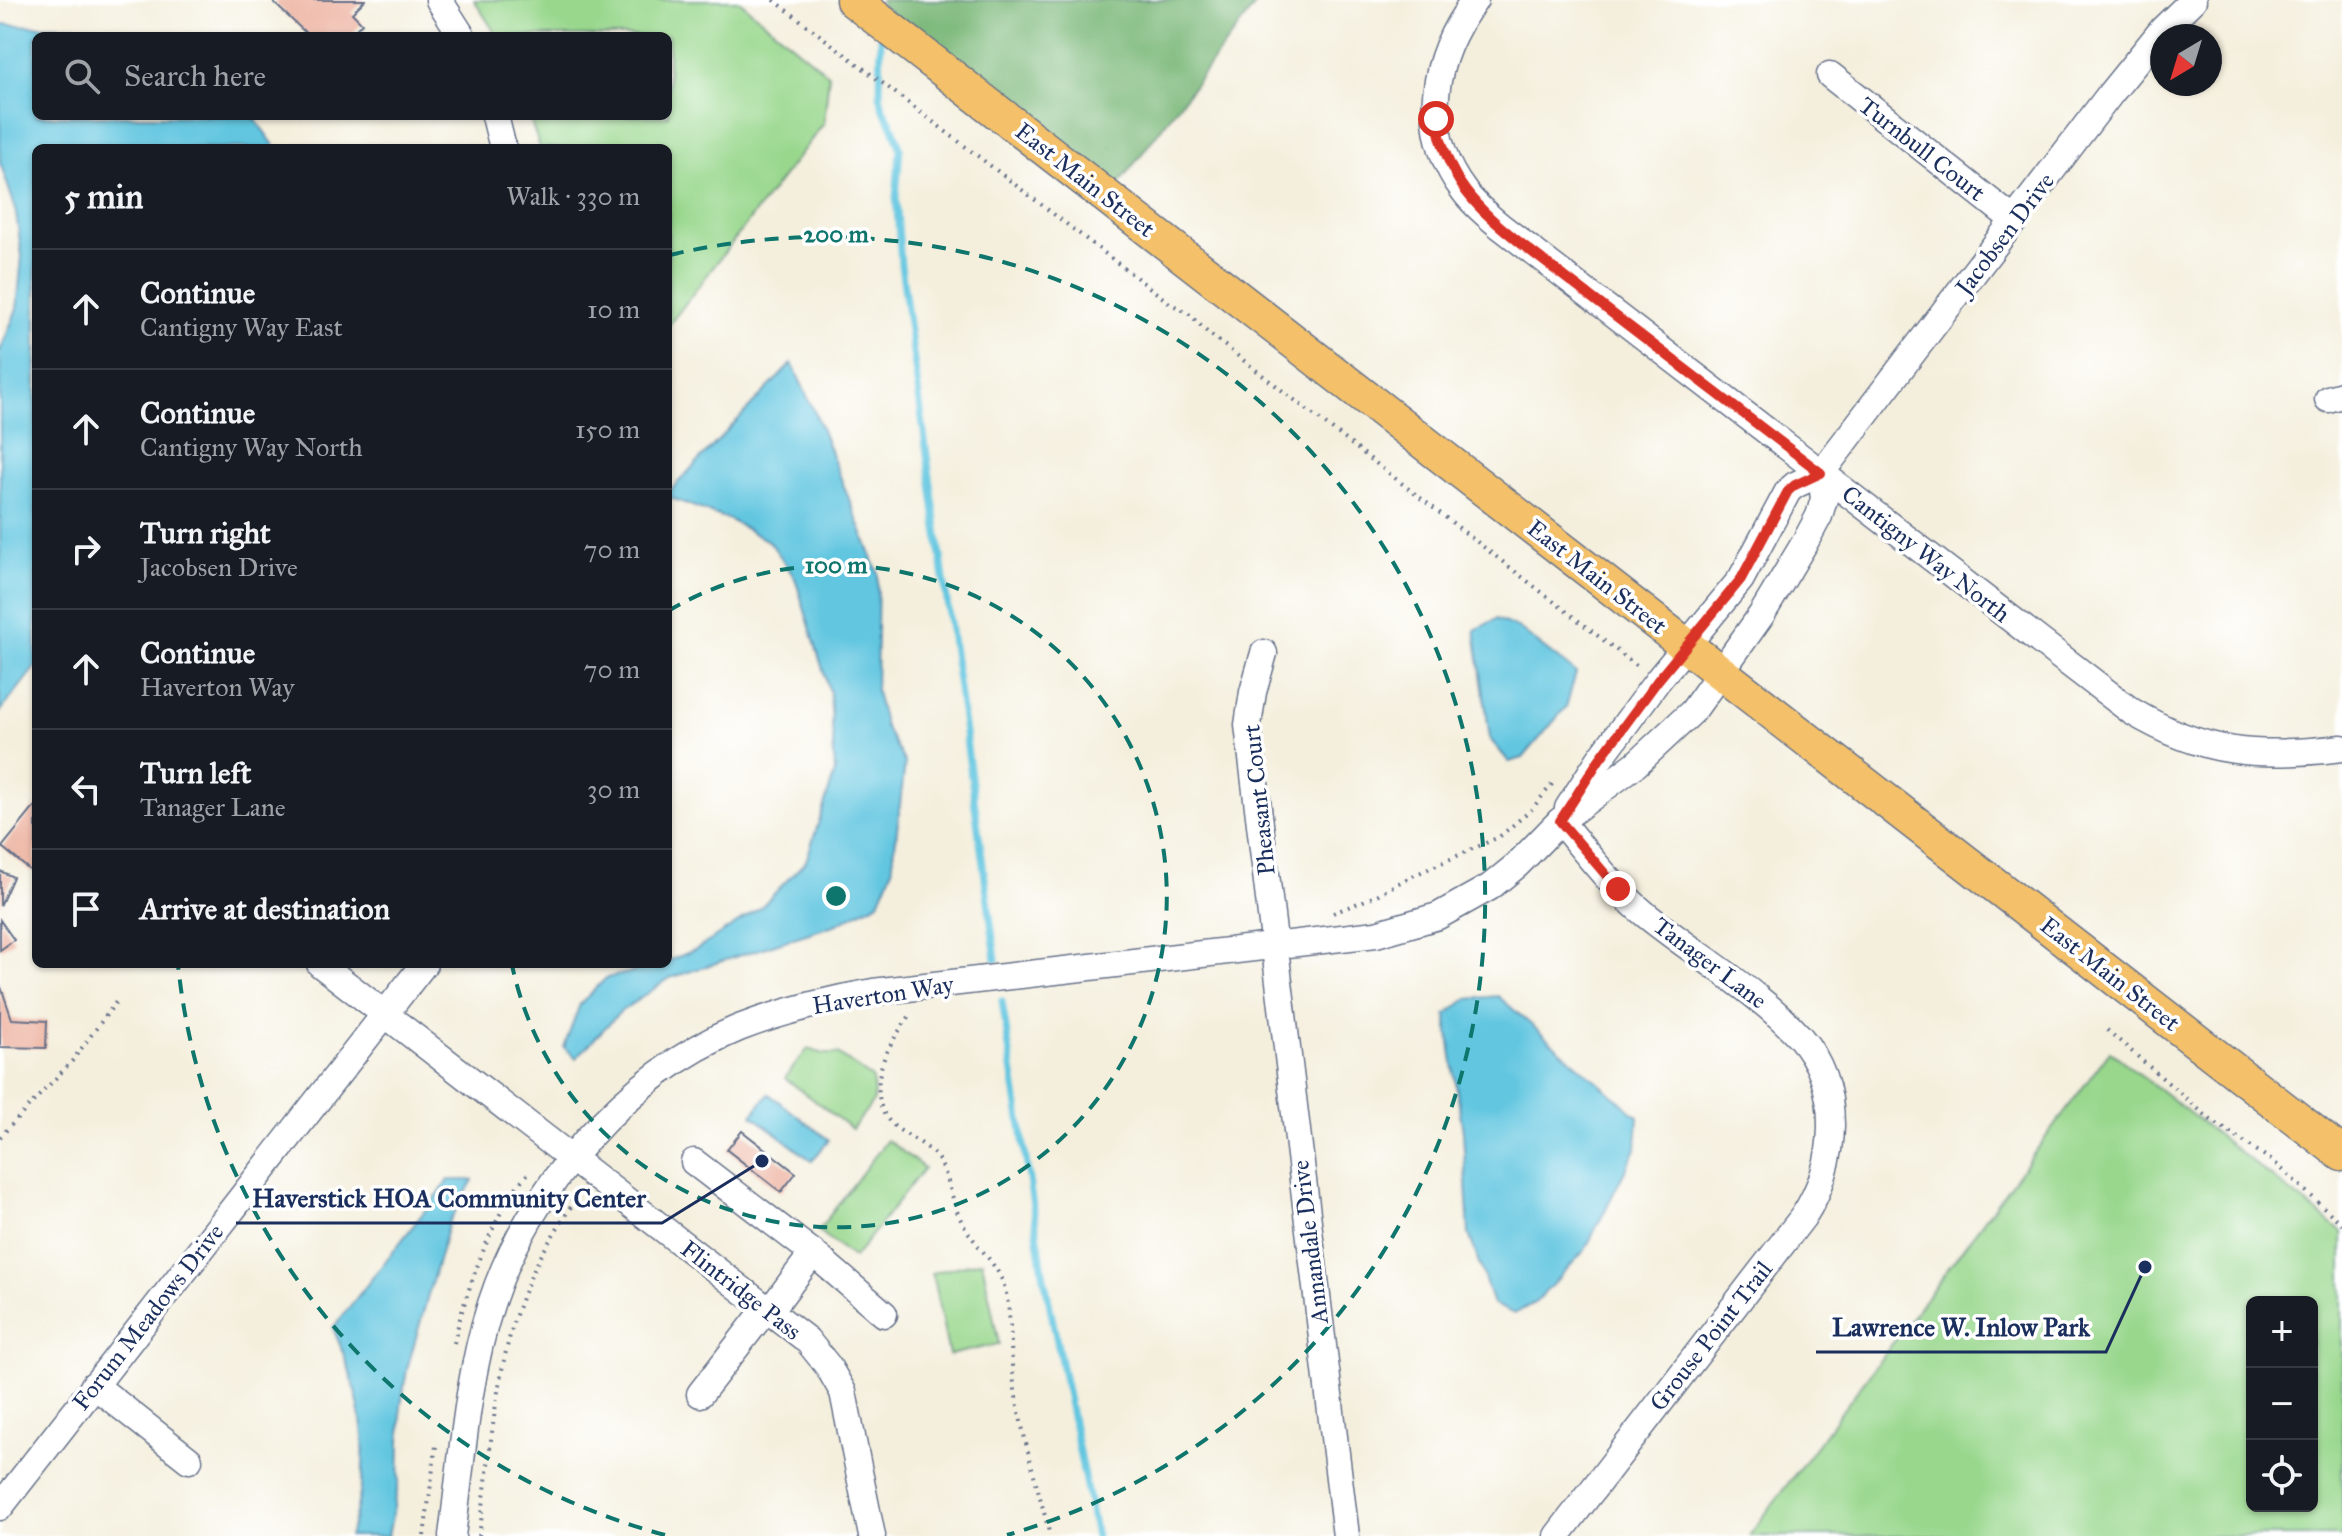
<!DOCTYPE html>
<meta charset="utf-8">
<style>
body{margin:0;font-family:"IM FELL Great Primer",serif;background:#242831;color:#f1f3f6}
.controls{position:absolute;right:24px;bottom:24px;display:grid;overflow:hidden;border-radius:12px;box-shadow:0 2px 6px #0004}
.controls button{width:72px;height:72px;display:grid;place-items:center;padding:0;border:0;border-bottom:2px solid #363941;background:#171b24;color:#f1f3f6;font:40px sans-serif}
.compass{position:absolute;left:2150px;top:24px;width:72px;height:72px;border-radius:50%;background:#171b24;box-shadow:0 2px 6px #0004;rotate:218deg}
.stop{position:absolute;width:24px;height:24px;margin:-18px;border:6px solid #d93025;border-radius:50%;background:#fff}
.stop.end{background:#d93025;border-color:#fff;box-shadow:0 2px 8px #0008}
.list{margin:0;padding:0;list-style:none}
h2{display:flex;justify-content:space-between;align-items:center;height:104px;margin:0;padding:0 32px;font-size:34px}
h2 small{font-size:26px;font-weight:400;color:#9ea1a6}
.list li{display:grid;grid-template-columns:52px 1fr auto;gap:24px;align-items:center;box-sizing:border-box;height:120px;padding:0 32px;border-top:2px solid #363941}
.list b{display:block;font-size:30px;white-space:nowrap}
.list p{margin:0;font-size:26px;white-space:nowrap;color:#9ea1a6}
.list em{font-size:26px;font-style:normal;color:#9ea1a6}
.icon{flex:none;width:44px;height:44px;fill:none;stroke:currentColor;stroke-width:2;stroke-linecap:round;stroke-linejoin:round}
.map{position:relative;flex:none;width:2342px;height:1536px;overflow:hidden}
.search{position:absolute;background:#171b24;box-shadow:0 2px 6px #0004;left:32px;top:32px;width:640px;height:88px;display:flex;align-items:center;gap:20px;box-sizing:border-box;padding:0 28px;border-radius:12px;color:#9ea1a6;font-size:30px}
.panel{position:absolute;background:#171b24;box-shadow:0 2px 6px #0004;left:32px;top:144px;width:640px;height:824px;border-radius:12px}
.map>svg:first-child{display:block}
.green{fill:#98d78c;stroke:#5a8375;stroke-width:2;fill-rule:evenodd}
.forest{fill:#7ab878;stroke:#4a746b;stroke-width:2}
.water{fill:#62c6e0;stroke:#3e7a9f;stroke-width:2}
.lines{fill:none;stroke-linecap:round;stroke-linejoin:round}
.stream{stroke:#62c6e0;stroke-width:7}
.building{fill:#edb2a0}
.minor-casing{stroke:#67728a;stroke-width:29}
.major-casing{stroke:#67728a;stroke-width:37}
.path{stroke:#67728a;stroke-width:4;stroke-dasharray:2 6;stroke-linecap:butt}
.minor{stroke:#fff;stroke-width:26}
.major{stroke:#f4c16a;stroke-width:34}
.route{stroke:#d93025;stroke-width:10}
.ring{fill:none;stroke:#0f766e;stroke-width:4;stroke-dasharray:14 10}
.labels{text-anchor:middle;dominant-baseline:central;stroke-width:7;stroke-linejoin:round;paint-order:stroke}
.street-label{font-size:24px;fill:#1b2f5e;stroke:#fff}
.centre{fill:#0f766e;stroke:#fff;stroke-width:4}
.ring-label{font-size:24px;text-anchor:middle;font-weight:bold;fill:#0f766e;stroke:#fff;stroke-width:7;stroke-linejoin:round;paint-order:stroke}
.leader{fill:none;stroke:#1b2f5e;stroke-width:3}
.callout-dot{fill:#1b2f5e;stroke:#fff;stroke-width:3}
.callout-label{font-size:26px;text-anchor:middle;font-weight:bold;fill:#1b2f5e;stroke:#fff;stroke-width:7;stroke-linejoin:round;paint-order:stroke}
</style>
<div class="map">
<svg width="2342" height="1536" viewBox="0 0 2342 1536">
<rect width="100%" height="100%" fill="#fff"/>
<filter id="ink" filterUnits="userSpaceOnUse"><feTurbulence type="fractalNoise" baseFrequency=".0125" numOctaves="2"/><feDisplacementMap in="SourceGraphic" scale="16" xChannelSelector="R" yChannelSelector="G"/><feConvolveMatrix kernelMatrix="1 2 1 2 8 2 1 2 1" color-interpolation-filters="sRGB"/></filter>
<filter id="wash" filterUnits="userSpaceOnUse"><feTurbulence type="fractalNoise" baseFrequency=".006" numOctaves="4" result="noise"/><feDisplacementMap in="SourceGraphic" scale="32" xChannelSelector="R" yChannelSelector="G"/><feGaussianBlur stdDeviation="1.8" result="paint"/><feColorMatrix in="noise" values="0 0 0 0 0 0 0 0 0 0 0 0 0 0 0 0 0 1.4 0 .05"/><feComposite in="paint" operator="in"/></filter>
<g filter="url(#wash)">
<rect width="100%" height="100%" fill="#f4efdd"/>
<g class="green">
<polygon points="474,0 738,0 829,75 824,123 668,326 668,148 540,148 529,116 668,116 668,36 497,36"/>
<polygon points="808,1049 824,1054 838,1054 873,1079 874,1100 852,1129 785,1078"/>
<path d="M2110,1051l232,181v304h-593zM2312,1302v204h-60v-204z"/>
<polygon points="887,1140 924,1168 854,1258 818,1231"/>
<polygon points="982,1261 999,1344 949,1355 932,1273"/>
</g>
<polygon class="forest" points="881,0 1259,0 1118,185 881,5"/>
<g class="water">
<path d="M0,24c49,5 87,-3 137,12h-101v80h217l23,32h-240v518l-36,46v-361l17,-42 5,-53 -7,-49 -15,-45z"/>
<polygon points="792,363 818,420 878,573 876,692 885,727 905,763 892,871 879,902 837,924 670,978 620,1012 576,1058 564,1047 580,1004 606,978 668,964 668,961 697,949 760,908 806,861 835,772 830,693 795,578 770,542 730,520 668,497 668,493"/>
<polygon points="1496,619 1518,628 1576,673 1566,707 1523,758 1509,762 1490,739 1475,630"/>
<polygon points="1498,996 1638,1117 1636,1149 1585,1250 1536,1302 1514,1314 1493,1304 1469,1234 1463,1132 1446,1015 1467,999"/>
<polygon points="769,1094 829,1140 812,1161 752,1115"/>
<path d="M449,1180h24l-24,42 -42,147 -6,37 -2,76 -11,54h-39c26,-75 15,-137 -16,-208z"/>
</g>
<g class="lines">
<g class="stream">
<polyline points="881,34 880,95 883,109 893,127 900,148 896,197 901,265 996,959"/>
<polyline points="1002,1001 1043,1272 1096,1536"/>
</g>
</g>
<g id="blocks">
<g class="building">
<polygon points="277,0 365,0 352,13 362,23 350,36 332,36 328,32 324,36 309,36 274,3"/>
<polygon points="36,805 36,867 32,872 2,847"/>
<polygon points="0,871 13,877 0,906"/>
<polygon points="0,920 14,940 0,950"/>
<polygon points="0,984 12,1019 47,1021 46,1048 0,1047"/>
<polygon points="742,1131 796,1173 781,1192 727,1150"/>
</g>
</g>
</g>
<g filter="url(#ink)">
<use href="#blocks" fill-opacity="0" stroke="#67728a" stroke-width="2"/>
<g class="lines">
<g class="minor-casing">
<g id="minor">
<polyline points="439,0 462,36"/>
<path d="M1475,0c-43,57 -57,130 -11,191 10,14 23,24 36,35l631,485c73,44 128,47 211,37"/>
<polyline points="1830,75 2015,221"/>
<polyline points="495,116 503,148"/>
<polyline points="2328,399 2342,395"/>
<polyline points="1264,653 1253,692 1248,725 1346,1536"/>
<polyline points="1568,808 1599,760 1658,680 1741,579 1788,491 1795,485 1821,473 2111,93 2163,29 2193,0"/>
<polyline points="320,964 807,1340 828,1366 843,1392 872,1536"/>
<polyline points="694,1162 813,1253 769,1312"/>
<polyline points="813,1253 884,1314"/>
<polyline points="94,1385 189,1460"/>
<polyline points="700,1394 766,1309"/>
<polyline points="0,1507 424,964"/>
<path d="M452,1536c10,-77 15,-158 39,-232 37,-115 135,-230 248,-276 44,-17 88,-28 134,-36l503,-58 62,-18 52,-29 27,-22 43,-44 76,-57 57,-53 69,-97 42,-70 15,-28 5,-17 -3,-26"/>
<path d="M1557,1536l246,-319c35,-53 41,-130 -4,-181 -41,-45 -105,-82 -153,-121 -33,-27 -59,-61 -86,-94"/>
</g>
</g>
<g class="major-casing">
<polyline id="major" points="853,0 2342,1154"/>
</g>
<g class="path">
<polyline points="774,0 1171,304 1188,313 1207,332 1638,667"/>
<polyline points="1333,913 1373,897 1408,878 1499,837 1532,809 1553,783"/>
<path d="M909,1017c-20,27 -37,54 -28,89 8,28 40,30 56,52 13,18 14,43 24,62 11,22 31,38 41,60 10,24 8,70 11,96 7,54 24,107 37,160"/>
<polyline points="2107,1030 2211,1120 2274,1162 2342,1224"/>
<polyline points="0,1137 72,1061 119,998"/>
<path d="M454,1343c8,-41 43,-143 75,-170"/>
<polyline points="424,1536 436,1446"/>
<path d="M479,1536c12,-81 15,-169 46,-246 12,-30 29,-57 47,-85v-6"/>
</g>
<use href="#minor" class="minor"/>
<use href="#major" class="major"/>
</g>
</g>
<g class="lines" filter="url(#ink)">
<path class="route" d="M1436,119c13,64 38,87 87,126l298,228 -26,12 -7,6 -47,88 -83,101 -59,80 -39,61 58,68"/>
</g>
<g class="ring">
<path d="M668 611A331 331 0 1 1 512 965"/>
<path d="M665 1535A662 662 0 0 1 178 965M670 255A662 662 0 0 1 1007 1535"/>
</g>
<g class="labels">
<g class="street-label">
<text transform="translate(1922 149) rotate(38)">Turnbull Court</text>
<text transform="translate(1085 180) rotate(38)">East Main Street</text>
<text transform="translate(2005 234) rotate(-53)">Jacobsen Drive</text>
<text transform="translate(1926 554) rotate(38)">Cantigny Way North</text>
<text transform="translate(1597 577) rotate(38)">East Main Street</text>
<text transform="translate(1259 800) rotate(-96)">Pheasant Court</text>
<text transform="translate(1710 963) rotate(37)">Tanager Lane</text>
<text transform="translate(2110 974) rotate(38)">East Main Street</text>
<text transform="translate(883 995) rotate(-9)">Haverton Way</text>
<text transform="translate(1310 1242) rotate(-97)">Annandale Drive</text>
<text transform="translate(741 1290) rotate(38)">Flintridge Pass</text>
<text transform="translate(148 1317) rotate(-52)">Forum Meadows Drive</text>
<text transform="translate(1711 1336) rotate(-52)">Grouse Point Trail</text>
</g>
</g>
<circle cx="836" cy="896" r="12" class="centre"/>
<g class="ring-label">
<text x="836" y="242">200 m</text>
<text x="836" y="573">100 m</text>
</g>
<path class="leader" d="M762 1161L662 1223H236M2145 1267L2106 1352H1816"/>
<g class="callout-dot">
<circle cx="762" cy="1161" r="8"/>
<circle cx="2145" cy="1267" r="8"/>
</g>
<g class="callout-label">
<text x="449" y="1207">Haverstick HOA Community Center</text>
<text x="1961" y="1336">Lawrence W. Inlow Park</text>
</g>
</svg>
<div class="controls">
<button>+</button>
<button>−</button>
<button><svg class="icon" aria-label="locate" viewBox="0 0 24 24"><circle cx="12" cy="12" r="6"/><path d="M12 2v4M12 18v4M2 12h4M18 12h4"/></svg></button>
</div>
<svg class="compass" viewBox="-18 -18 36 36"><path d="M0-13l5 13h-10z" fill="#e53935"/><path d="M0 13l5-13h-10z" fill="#9ea1a6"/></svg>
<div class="stop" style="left:1436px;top:119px"></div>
<div class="stop end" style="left:1618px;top:889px"></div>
<div class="search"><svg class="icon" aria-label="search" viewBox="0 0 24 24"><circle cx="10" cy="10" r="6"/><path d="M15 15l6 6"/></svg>Search here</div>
<section class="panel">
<h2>5 min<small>Walk · 330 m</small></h2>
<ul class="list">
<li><svg class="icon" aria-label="ahead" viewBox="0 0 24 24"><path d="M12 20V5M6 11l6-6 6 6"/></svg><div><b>Continue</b><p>Cantigny Way East</p></div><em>10 m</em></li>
<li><svg class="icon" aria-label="ahead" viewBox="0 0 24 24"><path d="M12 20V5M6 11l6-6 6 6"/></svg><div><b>Continue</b><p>Cantigny Way North</p></div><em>150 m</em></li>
<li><svg class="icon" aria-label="right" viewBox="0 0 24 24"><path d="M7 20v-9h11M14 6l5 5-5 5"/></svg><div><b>Turn right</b><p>Jacobsen Drive</p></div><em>70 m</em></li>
<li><svg class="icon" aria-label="ahead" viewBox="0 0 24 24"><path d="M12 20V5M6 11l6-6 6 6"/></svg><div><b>Continue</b><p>Haverton Way</p></div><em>70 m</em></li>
<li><svg class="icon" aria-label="left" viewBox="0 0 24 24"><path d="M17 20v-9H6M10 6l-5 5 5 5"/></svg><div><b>Turn left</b><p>Tanager Lane</p></div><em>30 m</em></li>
<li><svg class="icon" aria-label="arrive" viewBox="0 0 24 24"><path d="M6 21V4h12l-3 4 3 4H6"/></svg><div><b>Arrive at destination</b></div></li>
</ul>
</section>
</div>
